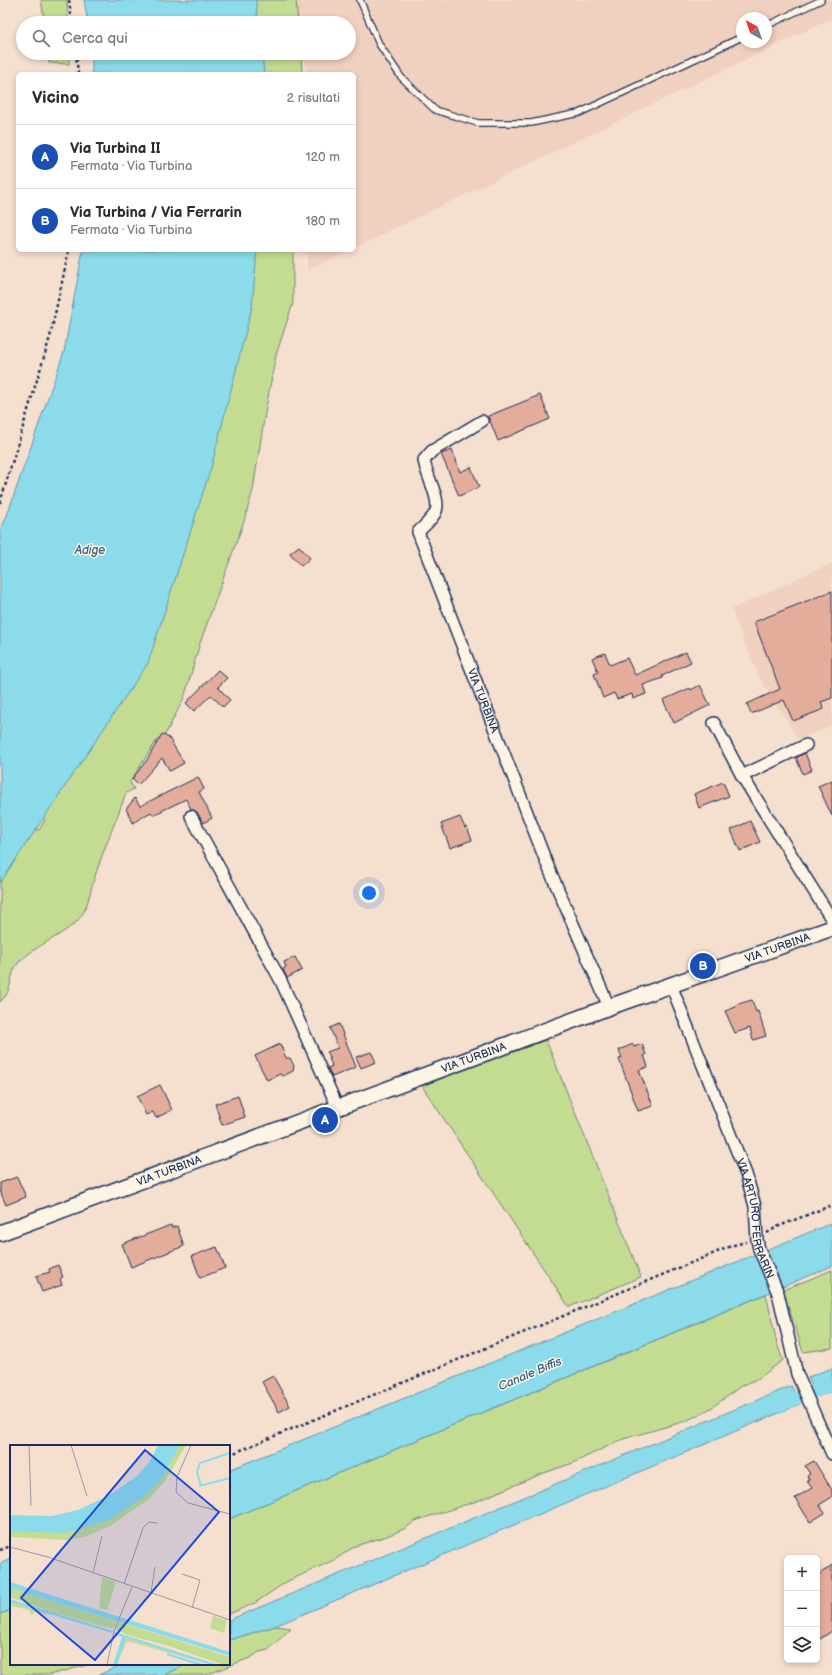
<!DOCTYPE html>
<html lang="it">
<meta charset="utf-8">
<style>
body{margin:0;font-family:"Balsamiq Sans",sans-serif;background:#f7f7f7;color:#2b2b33}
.controls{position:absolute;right:12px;bottom:12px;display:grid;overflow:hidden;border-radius:6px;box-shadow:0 2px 6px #0003}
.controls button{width:36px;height:36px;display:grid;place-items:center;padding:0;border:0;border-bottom:1px solid #e1e1e2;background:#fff;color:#2b2b33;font:20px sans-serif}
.compass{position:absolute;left:736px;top:12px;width:36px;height:36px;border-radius:50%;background:#fff;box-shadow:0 2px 6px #0003;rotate:320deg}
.you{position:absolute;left:369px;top:893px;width:14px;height:14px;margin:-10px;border:3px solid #fff;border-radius:50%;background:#1a73e8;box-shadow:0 0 0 6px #1a73e833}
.badge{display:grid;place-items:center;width:26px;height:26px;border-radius:50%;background:#7c3aed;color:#fff;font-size:13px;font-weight:700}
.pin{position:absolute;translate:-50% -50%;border:2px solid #fff;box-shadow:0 1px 4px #0006}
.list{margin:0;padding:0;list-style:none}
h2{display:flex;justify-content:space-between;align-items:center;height:52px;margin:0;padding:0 16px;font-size:17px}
h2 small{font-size:13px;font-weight:400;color:#7c7c81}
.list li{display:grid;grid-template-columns:26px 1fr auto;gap:12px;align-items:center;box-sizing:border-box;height:64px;padding:0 16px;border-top:1px solid #e1e1e2}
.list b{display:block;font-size:15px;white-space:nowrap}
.list p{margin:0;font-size:13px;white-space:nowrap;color:#7c7c81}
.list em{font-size:13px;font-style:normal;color:#7c7c81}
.icon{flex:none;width:22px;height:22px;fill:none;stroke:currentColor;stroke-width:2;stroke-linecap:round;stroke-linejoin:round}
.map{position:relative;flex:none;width:832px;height:1675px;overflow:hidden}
.search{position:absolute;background:#fff;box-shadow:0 2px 6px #0003;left:16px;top:16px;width:340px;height:44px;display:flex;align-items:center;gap:10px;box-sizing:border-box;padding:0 14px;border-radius:22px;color:#7c7c81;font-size:15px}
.panel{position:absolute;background:#fff;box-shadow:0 2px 6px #0003;left:16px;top:72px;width:340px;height:180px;border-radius:6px}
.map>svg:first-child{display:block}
.built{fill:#f0d0bf;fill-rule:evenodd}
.green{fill:#c4dc92;stroke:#708678}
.water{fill:#8cdbea;stroke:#5f96b2}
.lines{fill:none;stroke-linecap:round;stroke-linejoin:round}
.canal{stroke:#8cdbea;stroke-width:13}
.building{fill:#e4ad9b;stroke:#1b2f5e}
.lane-casing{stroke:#1b2f5e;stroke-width:8}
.street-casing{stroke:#1b2f5e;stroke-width:14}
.secondary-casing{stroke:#1b2f5e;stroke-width:18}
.path{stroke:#1b2f5e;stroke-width:2.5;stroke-dasharray:3 3;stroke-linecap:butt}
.lane{stroke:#fcf5e5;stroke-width:5.5}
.street{stroke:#fcf5e5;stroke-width:11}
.secondary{stroke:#fcf5e5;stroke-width:15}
.labels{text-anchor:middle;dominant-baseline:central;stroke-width:3;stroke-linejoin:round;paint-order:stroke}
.street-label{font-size:11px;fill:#1b2f5e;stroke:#fcf5e5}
.water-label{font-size:12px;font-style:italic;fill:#375a81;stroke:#fcf5e5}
.inset-river{fill:none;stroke:#8cdbea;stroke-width:2}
.inset-road{fill:none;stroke:#9e99a2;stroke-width:1}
.view{fill:#1d4ed8;fill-opacity:0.15;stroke:#1d4ed8;stroke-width:2}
.inset-edge{fill:none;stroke:#1b2f5e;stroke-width:2}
</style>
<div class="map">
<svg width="832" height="1675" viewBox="0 0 832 1675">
<rect width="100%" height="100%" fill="#f5dfcf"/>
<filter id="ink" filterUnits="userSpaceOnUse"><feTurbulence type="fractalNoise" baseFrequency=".025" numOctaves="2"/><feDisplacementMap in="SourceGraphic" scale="8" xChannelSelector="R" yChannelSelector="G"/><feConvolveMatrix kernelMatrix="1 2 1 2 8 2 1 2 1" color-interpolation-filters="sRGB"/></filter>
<g filter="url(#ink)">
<g class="built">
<path d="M295,0h537v18l-478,230v-174h-47l-4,-21h46v-30h-51zM742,18h24v24h-24z"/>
<polygon points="307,250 350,250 307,270"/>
<polygon points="832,563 832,725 799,739 759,677 731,609"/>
</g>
<g class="green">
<polygon points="41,0 67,0 68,23 45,23"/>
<polygon points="230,0 296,0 298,23 243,23"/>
<polygon points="48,53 69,53 69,64 49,63"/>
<polygon points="244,53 301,53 302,74 228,74"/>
<path d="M236,250h57v53l-17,52 -11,58 -12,77 -9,31 -44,122 -16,55 -19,37 -8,5 -27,42 4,7 -8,4c-10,28 -22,55 -31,83 -6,17 -6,34 -20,47 -17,15 -40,23 -56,39 -11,12 -5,29 -19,40v-165l13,-10 26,3 6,-10 -12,-8z"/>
<polygon points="546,1040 641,1277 569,1307 422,1086"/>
<polygon points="832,1270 832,1348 803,1352 783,1290"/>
<polygon points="766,1294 777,1344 783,1360 759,1378 741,1386 711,1408 686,1421 623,1439 573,1463 541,1474 477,1501 415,1521 406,1528 387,1536 355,1546 336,1559 286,1582 255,1603 229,1614 229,1519"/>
<polygon points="11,1610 11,1664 91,1664 49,1675 0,1675 0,1614"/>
<polygon points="275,1626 291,1628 268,1650 259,1652 252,1657 206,1675 164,1675 186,1664 229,1664 229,1640"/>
</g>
<g class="water">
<polygon points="84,0 256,0 258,23 88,23"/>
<polygon points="92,53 262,53 264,74 92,74"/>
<polygon points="83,250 257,250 252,307 211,468 148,663 0,883 0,531 6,518 64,352"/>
<polygon points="832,1223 832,1266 229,1519 229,1470"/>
<polygon points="832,1368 832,1391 817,1397 808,1377"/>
<polygon points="791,1386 800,1404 275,1626 229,1640 229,1620"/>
<polygon points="11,1559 11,1610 0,1614 0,1564"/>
<polygon points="124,1664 186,1664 164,1675 98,1675"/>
</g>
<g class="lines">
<polyline class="canal" points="781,1405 832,1384"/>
</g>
<g class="building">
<polygon points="540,395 550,419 498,441 488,416"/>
<polygon points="452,450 460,472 471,467 479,487 459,496 441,454"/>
<polygon points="299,546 310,558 301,566 290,553"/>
<polygon points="832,591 832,698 821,702 824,709 793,721 784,700 751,714 747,704 780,689 754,622"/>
<polygon points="686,652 691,662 662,676 663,678 643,685 646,694 633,699 632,694 617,699 614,693 603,698 594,674 598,672 592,658 605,653 610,665 627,658 635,675"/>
<polygon points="218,670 227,678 218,687 230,700 223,707 211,695 194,711 186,703"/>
<polygon points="700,685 710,705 674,723 663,700 690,688 691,690"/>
<polygon points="162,734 169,738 184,763 170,771 162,758 138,785 132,779 147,760"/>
<polygon points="805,753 812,770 803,774 796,758"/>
<polygon points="198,777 204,789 199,792 212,818 203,823 197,812 191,809 186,799 153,815 151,812 133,823 126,809 135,798 140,806"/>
<polygon points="832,780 832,816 818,786"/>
<polygon points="723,782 729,796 699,808 694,794"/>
<polygon points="460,817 465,828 467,827 472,840 450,848 441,824"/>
<polygon points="750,821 760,842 740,851 731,830"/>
<polygon points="295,957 302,970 287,978 283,969 286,967 284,962"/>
<polygon points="752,1000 756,1012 758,1011 766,1036 753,1040 750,1028 735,1033 725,1011 736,1007 735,1005"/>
<polygon points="339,1024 356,1067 332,1077 328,1068 332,1066 327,1052 338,1048 330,1028"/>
<polygon points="280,1044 286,1058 290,1058 294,1066 293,1071 283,1076 280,1074 267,1080 255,1056"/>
<polygon points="633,1044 634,1047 642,1044 646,1055 644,1055 648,1067 639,1070 653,1106 638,1111 619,1059 622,1058 619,1050"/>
<polygon points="371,1052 376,1062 361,1068 356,1057"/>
<polygon points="160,1085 172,1110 156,1118 153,1112 146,1115 137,1096"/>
<polygon points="238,1096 245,1117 222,1125 215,1104"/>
<polygon points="17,1177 26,1197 6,1205 0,1191 0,1183"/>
<polygon points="171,1225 172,1228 177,1226 184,1246 131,1267 122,1244"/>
<polygon points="217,1247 225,1268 200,1278 192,1256"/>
<polygon points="58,1265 63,1277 60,1279 62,1285 42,1292 36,1276 50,1272 49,1269"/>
<polygon points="273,1376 290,1406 279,1412 262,1382"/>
<polygon points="814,1461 832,1490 832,1497 819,1505 825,1513 810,1522 795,1498 812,1488 807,1481 809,1480 807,1476 810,1474 805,1466"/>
<polygon points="832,1565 832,1631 817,1641 817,1576"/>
</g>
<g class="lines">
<g class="lane-casing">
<g id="lane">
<polyline points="360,0 379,44 401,77 435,110 478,123 531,123 579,113 742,37"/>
<polyline points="766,26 821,0"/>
</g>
</g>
<g class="street-casing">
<g id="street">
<path id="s1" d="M482,421l-50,30 -8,9c2,16 17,39 12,51 -3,8 -12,15 -18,21l129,332 62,143"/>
<polyline points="714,723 742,776 832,920"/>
<polyline points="742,776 806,745"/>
<polyline points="191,816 281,981 338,1108"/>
<path id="s2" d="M671,985l75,189 9,32 2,34 2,9 19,44 19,81 35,80"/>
</g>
</g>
<g class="secondary-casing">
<g id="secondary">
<path id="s3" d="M0,1233l609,-226 223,-79"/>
</g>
</g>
<g class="path">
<polyline points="69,0 72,23"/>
<polyline points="76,53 78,74"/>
<polyline points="0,503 50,337 69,250"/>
<polyline points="767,1233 777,1227 832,1205"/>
<polyline points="229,1455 734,1245 746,1242"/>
<polyline points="0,1550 11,1546"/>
</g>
<use href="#lane" class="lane"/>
<use href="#street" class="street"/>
<use href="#secondary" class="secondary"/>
</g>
</g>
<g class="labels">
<g class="street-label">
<text stroke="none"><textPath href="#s1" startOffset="332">VIA TURBINA</textPath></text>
<text stroke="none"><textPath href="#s3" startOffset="828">VIA TURBINA</textPath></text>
<text stroke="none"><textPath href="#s3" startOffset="505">VIA TURBINA</textPath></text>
<text stroke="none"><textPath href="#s3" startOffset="180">VIA TURBINA</textPath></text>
<text stroke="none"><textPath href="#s2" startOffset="249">VIA ARTURO FERRARIN</textPath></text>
</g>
<g class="water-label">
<text x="90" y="550">Adige</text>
<text transform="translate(530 1374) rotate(-23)">Canale Biffis</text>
</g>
</g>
<g transform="translate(10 1445)">
<rect width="220" height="220" fill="#f5dfcf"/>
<path d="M166,0h10l-21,36 -16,18 -39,27 -25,11 -19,3 -56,-3v-7l75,-6 3,2zM92,132l14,5 -9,28 -8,-2zM0,143l107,33 -3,7 -10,-1 -55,-16 -39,-14zM0,157l34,10 6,3 -14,-3 -5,3 -2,-5 -17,-4zM203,171l14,4 -3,13 -14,-5zM109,177l111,35v8h-7l-54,-19 -42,-11 -11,-6zM115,193l15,4 71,23 -84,-24 -10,24z" fill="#c4dc92"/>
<path d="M148,0h22l-20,36 -15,15 -36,24 -45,13 -54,-2v-16l42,1 26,-6 30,-14 29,-20 13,-15zM0,137l220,70v4l-220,-68zM0,154l103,32 -1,2 -102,-31zM105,187l104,33h-8l-85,-27 -9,27h-4l9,-28 -8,-3z" fill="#8cdbea"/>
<path class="inset-river" d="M189,41l31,-8M191,41l-4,-14 3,-9 30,-10M157,209l35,11"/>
<path class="inset-road" d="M19,0l2,61M61,0l16,51M181,0l-14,32 -1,15 12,11 42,11M0,102l38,10 182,63M83,128l9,-37M172,129l18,6 -8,28M114,139l19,-56 6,-6 8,1M141,148l4,-26M97,220l7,-34 18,-44"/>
<path class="view" d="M135,5l74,62 -124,148 -74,-62z"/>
<rect width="220" height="220" class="inset-edge"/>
</g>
</svg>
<div class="controls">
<button>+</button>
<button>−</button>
<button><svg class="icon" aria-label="layers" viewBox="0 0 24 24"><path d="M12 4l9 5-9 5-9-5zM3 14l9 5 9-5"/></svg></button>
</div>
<svg class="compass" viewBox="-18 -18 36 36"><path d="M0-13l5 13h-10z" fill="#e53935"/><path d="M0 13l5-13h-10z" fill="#7c7c81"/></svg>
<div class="you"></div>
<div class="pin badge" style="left:325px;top:1120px;background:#1a4fb4">A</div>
<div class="pin badge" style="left:703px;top:966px;background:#1a4fb4">B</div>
<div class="search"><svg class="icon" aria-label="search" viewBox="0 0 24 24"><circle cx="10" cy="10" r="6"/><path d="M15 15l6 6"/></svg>Cerca qui</div>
<section class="panel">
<h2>Vicino<small>2 risultati</small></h2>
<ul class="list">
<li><span class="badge" style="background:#1a4fb4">A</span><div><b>Via Turbina II</b><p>Fermata · Via Turbina</p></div><em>120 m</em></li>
<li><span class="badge" style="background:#1a4fb4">B</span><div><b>Via Turbina / Via Ferrarin</b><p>Fermata · Via Turbina</p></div><em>180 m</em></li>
</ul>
</section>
</div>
